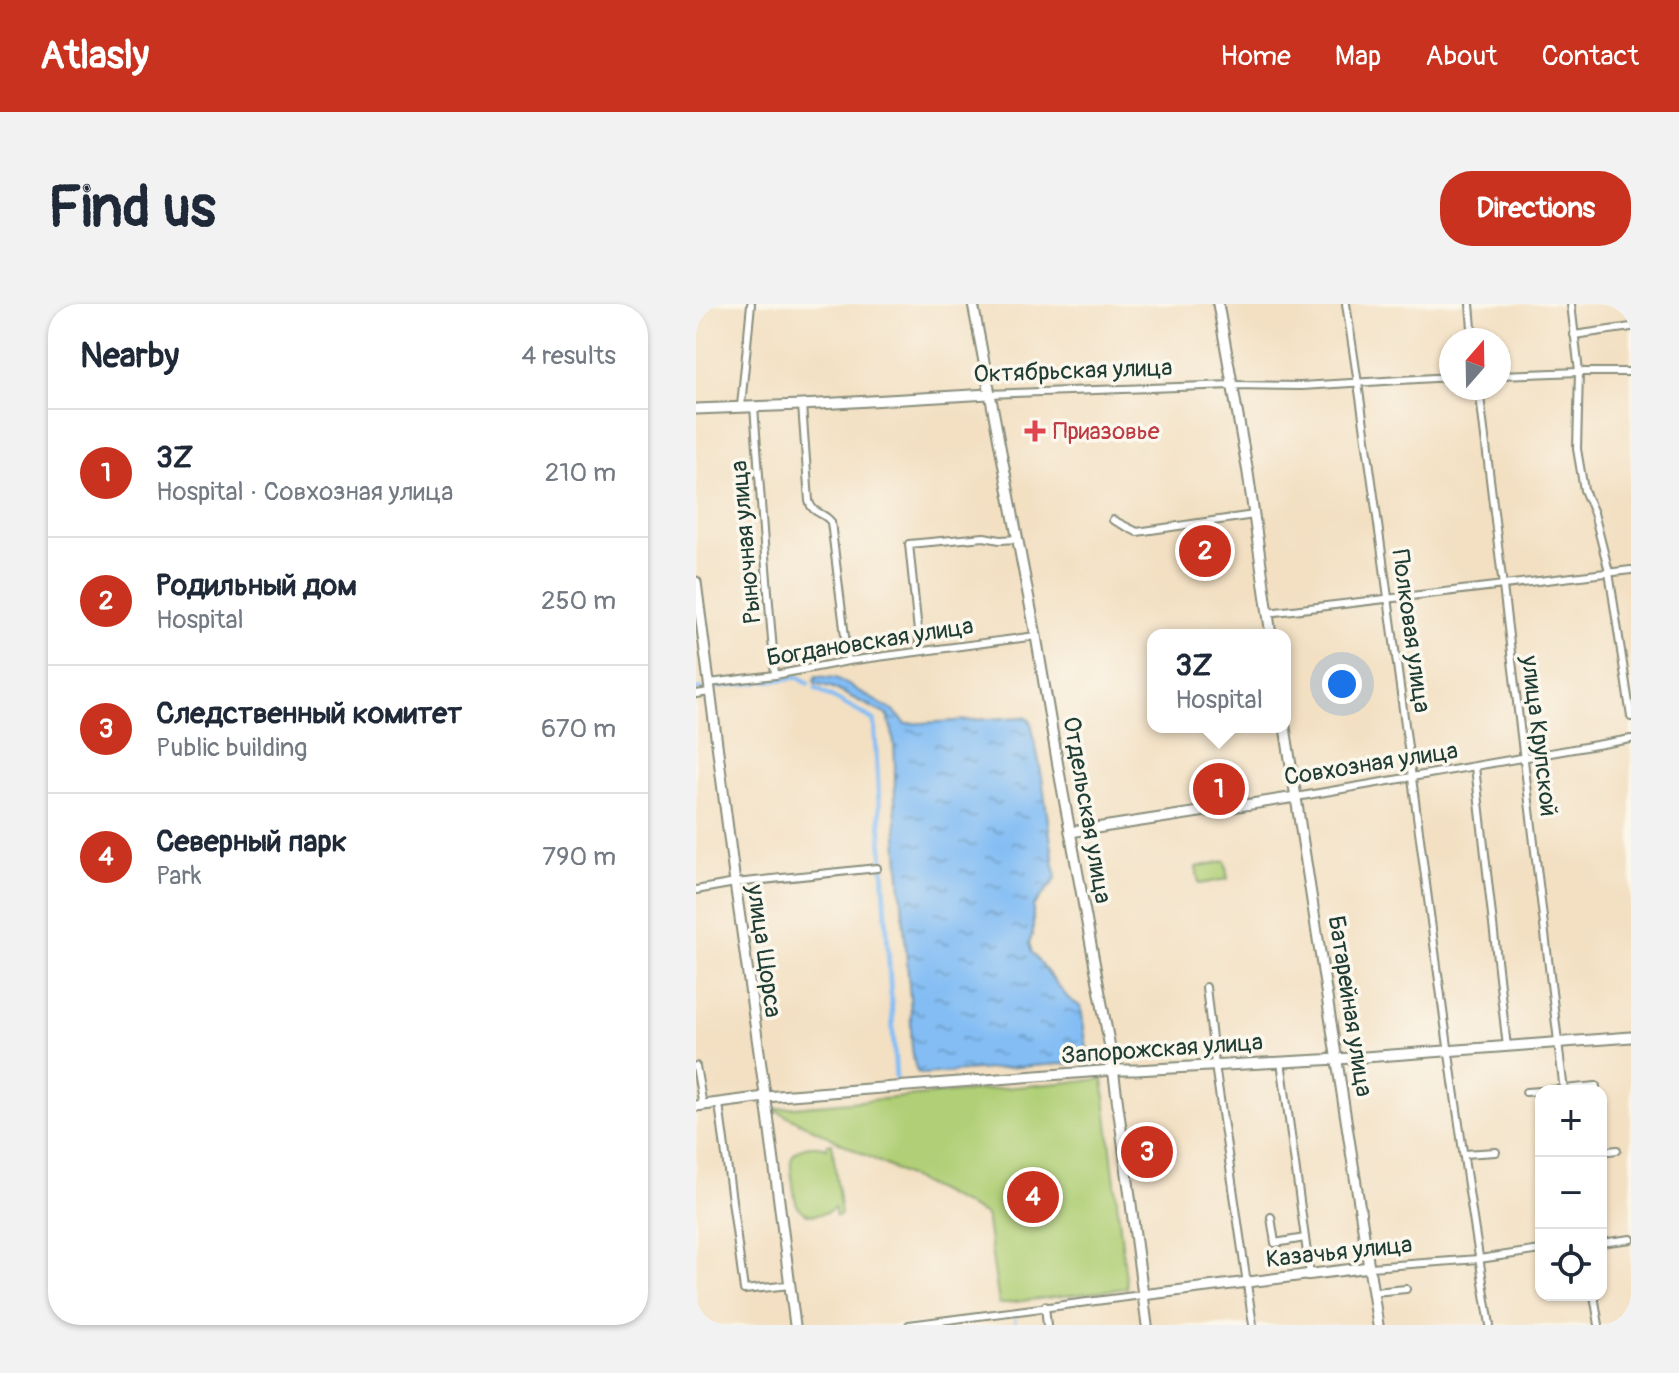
<!DOCTYPE html>
<meta charset="utf-8">
<style>
body{margin:0;font-family:Pangolin,sans-serif;background:#f2f2f3;color:#1f2937}
.controls{position:absolute;right:24px;bottom:24px;display:grid;overflow:hidden;border-radius:16px;box-shadow:0 2px 6px #0004}
.controls button{width:72px;height:72px;display:grid;place-items:center;padding:0;border:0;border-bottom:2px solid #e0e1e3;background:#fff;color:#1f2937;font:40px sans-serif}
.compass{position:absolute;left:743px;top:24px;width:72px;height:72px;border-radius:50%;background:#fff;box-shadow:0 2px 6px #0004;rotate:20deg}
.you{position:absolute;left:646px;top:380px;width:28px;height:28px;margin:-20px;border:6px solid #fff;border-radius:50%;background:#1a73e8;box-shadow:0 0 0 12px #1a73e833}
.badge{display:grid;place-items:center;width:52px;height:52px;border-radius:50%;background:#c8321e;color:#fff;font-size:26px;font-weight:700}
.pin{position:absolute;translate:-50% -50%;border:4px solid #fff;box-shadow:0 2px 8px #0006}
.popup{position:absolute;left:451px;top:325px;width:144px;height:104px;box-sizing:border-box;display:grid;place-content:center;border-radius:16px;background:#fff;filter:drop-shadow(0 2px 6px #0005);font-size:26px;white-space:nowrap;color:#747a83}
.popup b{font-size:30px;color:#1f2937}
.popup::after{content:'';position:absolute;left:50%;top:100%;margin-left:-16px;border:16px solid transparent;border-top-color:#fff}
.list{margin:0;padding:0;list-style:none}
h2{display:flex;justify-content:space-between;align-items:center;height:104px;margin:0;padding:0 32px;font-size:34px}
h2 small{font-size:26px;font-weight:400;color:#747a83}
.list li{display:grid;grid-template-columns:52px 1fr auto;gap:24px;align-items:center;box-sizing:border-box;height:128px;padding:0 32px;border-top:2px solid #e0e1e3}
.list b{display:block;font-size:30px;white-space:nowrap}
.list p{margin:0;font-size:26px;white-space:nowrap;color:#747a83}
.list em{font-size:26px;font-style:normal;color:#747a83}
.icon{flex:none;width:44px;height:44px;fill:none;stroke:currentColor;stroke-width:2;stroke-linecap:round;stroke-linejoin:round}
.map{position:relative;flex:none;width:935px;height:1021px;overflow:hidden;border-radius:32px}
header{display:flex;align-items:center;gap:48px;box-sizing:border-box;height:112px;padding:0 40px;background:#c8321e;color:#fff}
header strong{font-size:38px}
nav{display:flex;gap:44px;margin-inline-start:auto;font-size:28px}
.intro{display:flex;align-items:center;justify-content:space-between;box-sizing:border-box;height:192px;padding:0 48px}
h1{margin:0;font-size:56px}
.button{padding:20px 36px;border-radius:32px;background:#c8321e;color:#fff;font-size:28px;font-weight:700}
main{display:flex;gap:48px;padding:0 48px}
aside{flex:1;background:#fff;border-radius:32px;box-shadow:0 2px 6px #0004}
.map>svg:first-child{display:block}
.green{fill:#b0cf76;stroke:#688655;stroke-width:2}
.water{fill:url(#water-ripples);stroke:#517d94;stroke-width:2}
.lines{fill:none;stroke-linecap:round;stroke-linejoin:round}
.stream{stroke:#83bdf4;stroke-width:2}
.canal{stroke:#83bdf4;stroke-width:5}
.street-casing{stroke:#898e7c;stroke-width:10}
.secondary-casing{stroke:#898e7c;stroke-width:13}
.street{stroke:#fff;stroke-width:6}
.secondary{stroke:#fff;stroke-width:9}
.health-dot{fill:#e0444e;stroke:#fbf7ec;stroke-width:3}
.labels{text-anchor:middle;dominant-baseline:central;stroke-width:7;stroke-linejoin:round;paint-order:stroke}
.street-label{font-size:24px;fill:#1f3d34;stroke:#fbf7ec}
.health-label{font-size:24px;fill:#be3a42;stroke:#fbf7ec;text-anchor:start}
</style>
<header>
<strong>Atlasly</strong>
<nav><a>Home</a><a>Map</a><a>About</a><a>Contact</a></nav>
</header>
<div class="intro"><h1>Find us</h1><a class="button">Directions</a></div>
<main>
<aside>
<h2>Nearby<small>4 results</small></h2>
<ul class="list">
<li><span class="badge">1</span><div><b>3Z</b><p>Hospital · Совхозная улица</p></div><em>210 m</em></li>
<li><span class="badge">2</span><div><b>Родильный дом</b><p>Hospital</p></div><em>250 m</em></li>
<li><span class="badge">3</span><div><b>Следственный комитет</b><p>Public building</p></div><em>670 m</em></li>
<li><span class="badge">4</span><div><b>Северный парк</b><p>Park</p></div><em>790 m</em></li>
</ul>
</aside>
<div class="map">
<svg width="935" height="1021" viewBox="0 0 935 1021">
<defs>
<pattern id="water-ripples" width="26" height="14" patternUnits="userSpaceOnUse" patternTransform="scale(2)"><rect width="26" height="14" fill="#83bdf4"/><path d="M2 4q2-2 4 0t4 0M15 11q2-2 4 0t4 0" fill="none" stroke="#6b9bc6"/></pattern>
</defs>
<rect width="100%" height="100%" fill="#fbf7ec"/>
<filter id="ink" filterUnits="userSpaceOnUse"><feTurbulence type="fractalNoise" baseFrequency=".0125" numOctaves="2"/><feDisplacementMap in="SourceGraphic" scale="16" xChannelSelector="R" yChannelSelector="G"/><feConvolveMatrix kernelMatrix="1 2 1 2 8 2 1 2 1" color-interpolation-filters="sRGB"/></filter>
<filter id="wash" filterUnits="userSpaceOnUse"><feTurbulence type="fractalNoise" baseFrequency=".006" numOctaves="4" result="noise"/><feDisplacementMap in="SourceGraphic" scale="32" xChannelSelector="R" yChannelSelector="G"/><feGaussianBlur stdDeviation="1.8" result="paint"/><feColorMatrix in="noise" values="0 0 0 0 0 0 0 0 0 0 0 0 0 0 0 0 0 1.4 0 .05"/><feComposite in="paint" operator="in"/></filter>
<g filter="url(#wash)">
<rect width="100%" height="100%" fill="#f3e0c3"/>
<g class="green">
<polygon points="529,557 532,575 503,580 500,563"/>
<polygon points="407,775 431,984 303,1000 290,911 77,805"/>
<path d="M136,839l9,72 -5,1 -2,-9c-8,8 -26,12 -35,1 -5,-6 -5,-17 -6,-25 -1,-8 -4,-18 -1,-26 6,-13 24,-12 35,-9v-4z"/>
</g>
<path class="water" d="M120,372l20,2 59,34 11,12 115,-7 6,1 4,4 11,55 14,102 -23,27v26l-4,11 3,10 36,45 13,9 6,42c-1,8 -4,12 -12,14l-152,11 -6,-2c-8,-22 -5,-50 -7,-73 -5,-66 -12,-132 -15,-198 -1,-27 3,-61 -8,-86l-56,-28 -16,-4 -1,-3z"/>
<g class="lines">
<polyline class="stream" points="319,1011 320,1021"/>
<g class="canal">
<polyline points="70,377 102,373 112,379"/>
<polyline points="20,383 62,378"/>
<polyline points="120,384 178,416 200,775"/>
<polyline points="0,386 7,385"/>
</g>
</g>
</g>
<g filter="url(#ink)">
<g class="lines">
<g class="street-casing">
<g id="street">
<path d="M650,0c53,340 88,682 144,1021"/>
<polyline points="774,0 777,36"/>
<polyline points="875,0 883,68 881,145 888,186 898,209 913,268 935,413"/>
<polyline points="878,31 935,23"/>
<polyline points="803,71 883,68 935,68"/>
<polyline points="783,84 868,787"/>
<polyline points="293,90 536,81 605,82 755,73"/>
<path d="M106,101l7,96c3,13 15,11 22,21l17,139"/>
<polyline points="45,102 55,0"/>
<polyline points="58,102 68,240 79,371"/>
<polyline points="417,216 441,228 558,211"/>
<polyline points="571,309 935,266"/>
<polyline points="224,347 213,240 288,233 304,236 322,235"/>
<polyline points="13,379 79,371 152,357 340,332"/>
<polyline points="0,390 14,388"/>
<polyline points="779,463 811,743"/>
<polyline points="600,493 935,435"/>
<polyline points="0,586 39,579 181,564"/>
<polyline points="510,683 519,761 557,1021"/>
<polyline points="585,757 614,971"/>
<polyline points="0,762 7,802"/>
<polyline points="846,787 900,782"/>
<polyline points="830,788 845,787"/>
<polyline points="23,800 48,986 94,981"/>
<polyline points="905,848 921,846"/>
<polyline points="768,850 800,848"/>
<polyline points="575,913 579,939 609,934"/>
<polyline points="905,939 935,935"/>
<polyline points="674,963 783,955 845,946"/>
<polyline points="678,988 710,985"/>
<polyline points="898,991 903,1021"/>
<polyline points="349,1002 351,1021"/>
<polyline points="213,1021 446,991"/>
</g>
</g>
<g class="secondary-casing">
<g id="secondary">
<polyline points="277,0 340,332 362,462 415,749 451,1021"/>
<polyline points="522,0 552,169 575,331"/>
<polyline points="0,105 106,101 293,90"/>
<polyline points="0,278 39,579 71,804 99,1021"/>
<polyline points="589,423 682,1021"/>
<polyline points="374,528 600,493"/>
<polyline points="0,802 69,793 418,766 440,766 642,755 935,733"/>
<polyline points="446,991 674,963"/>
</g>
</g>
<use href="#street" class="street"/>
<use href="#secondary" class="secondary"/>
</g>
</g>
<path class="health-dot" d="M335 115h8v8h8v8h-8v8h-8v-8h-8v-8h8z"/>
<g class="labels">
<g class="street-label">
<text transform="translate(377 67) rotate(-2)">Октябрьская улица</text>
<text transform="translate(50 238) rotate(-95)">Рыночная улица</text>
<text transform="translate(715 327) rotate(82)">Полковая улица</text>
<text transform="translate(174 338) rotate(-9)">Богдановская улица</text>
<text transform="translate(843 432) rotate(83)">улица Крупской</text>
<text transform="translate(675 460) rotate(-9)">Совхозная улица</text>
<text transform="translate(391 506) rotate(80)">Отдельская улица</text>
<text transform="translate(68 647) rotate(82)">улица Щорса</text>
<text transform="translate(654 702) rotate(81)">Батарейная улица</text>
<text transform="translate(466 745) rotate(-4)">Запорожская улица</text>
<text transform="translate(643 948) rotate(-6)">Казачья улица</text>
</g>
<g class="health-label">
<text x="357" y="127">Приазовье</text>
</g>
</g>
</svg>
<div class="controls">
<button>+</button>
<button>−</button>
<button><svg class="icon" aria-label="locate" viewBox="0 0 24 24"><circle cx="12" cy="12" r="6"/><path d="M12 2v4M12 18v4M2 12h4M18 12h4"/></svg></button>
</div>
<svg class="compass" viewBox="-18 -18 36 36"><path d="M0-13l5 13h-10z" fill="#e53935"/><path d="M0 13l5-13h-10z" fill="#747a83"/></svg>
<div class="you"></div>
<div class="pin badge" style="left:523px;top:485px">1</div>
<div class="popup"><b>3Z</b>Hospital</div>
<div class="pin badge" style="left:509px;top:247px">2</div>
<div class="pin badge" style="left:451px;top:848px">3</div>
<div class="pin badge" style="left:337px;top:893px">4</div>
</div>
</main>
